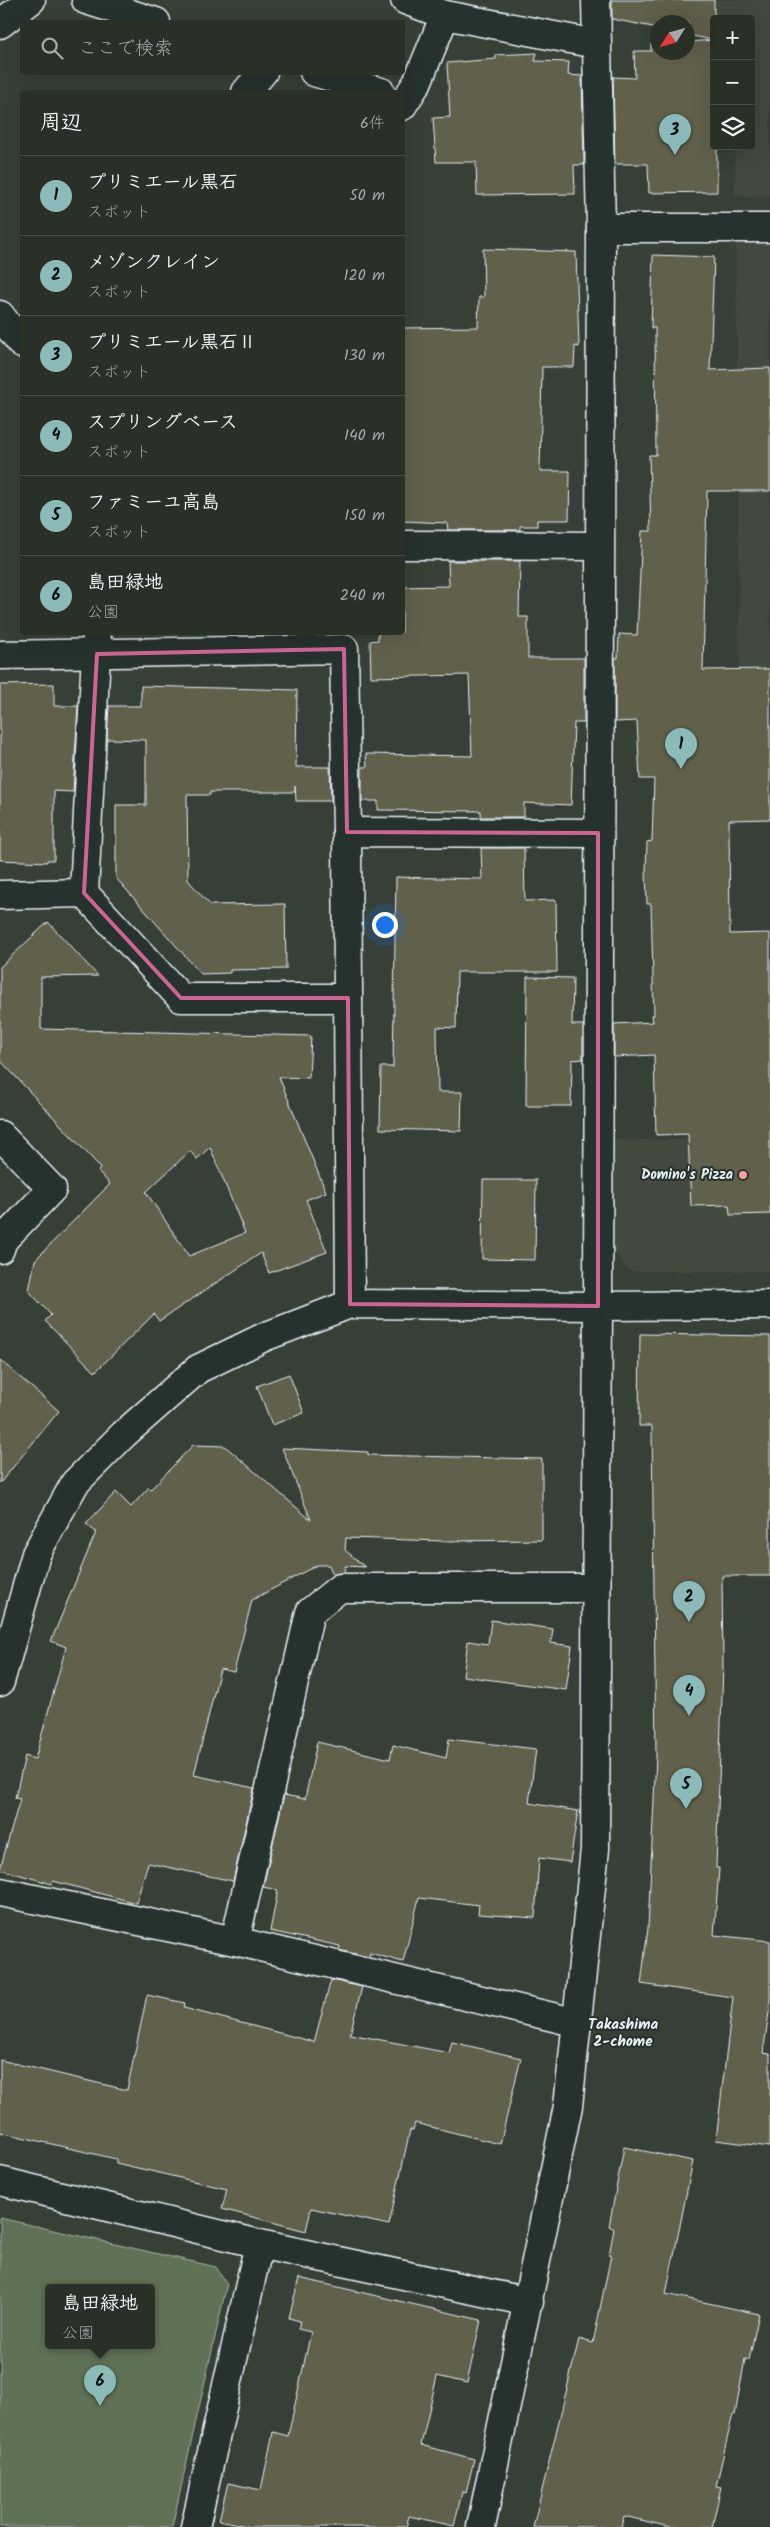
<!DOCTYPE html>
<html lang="ja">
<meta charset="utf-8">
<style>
body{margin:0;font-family:Kalam,"Klee One",sans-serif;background:#313830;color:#f1f3f6}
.controls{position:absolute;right:15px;top:15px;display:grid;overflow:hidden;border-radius:5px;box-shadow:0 5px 20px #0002}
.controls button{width:45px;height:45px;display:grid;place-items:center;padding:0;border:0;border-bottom:1px solid #454b45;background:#293028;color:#f1f3f6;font:25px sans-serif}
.compass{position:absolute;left:650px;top:15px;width:45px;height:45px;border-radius:50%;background:#293028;box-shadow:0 5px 20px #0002;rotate:233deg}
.you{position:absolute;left:384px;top:924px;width:18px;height:18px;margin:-12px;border:4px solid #fff;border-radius:50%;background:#1a73e8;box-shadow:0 0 0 8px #1a73e833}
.badge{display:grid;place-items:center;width:32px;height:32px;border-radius:50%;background:#8bbbb9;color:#111;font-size:16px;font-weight:700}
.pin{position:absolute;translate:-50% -41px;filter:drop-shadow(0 1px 2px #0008)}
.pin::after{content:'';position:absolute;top:26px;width:18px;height:15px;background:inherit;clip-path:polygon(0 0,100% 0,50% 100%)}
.popup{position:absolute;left:45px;top:2284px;width:110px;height:65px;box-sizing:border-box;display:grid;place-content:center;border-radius:5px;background:#293028;filter:drop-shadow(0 1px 4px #0005);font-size:16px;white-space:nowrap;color:#a5a9a8}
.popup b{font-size:19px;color:#f1f3f6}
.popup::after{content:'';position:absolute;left:50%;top:100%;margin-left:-10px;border:10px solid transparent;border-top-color:#293028}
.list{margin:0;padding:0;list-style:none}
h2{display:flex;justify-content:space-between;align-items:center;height:65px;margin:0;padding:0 20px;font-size:21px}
h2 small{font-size:16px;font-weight:400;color:#a5a9a8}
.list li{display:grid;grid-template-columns:32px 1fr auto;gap:15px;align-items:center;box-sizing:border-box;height:80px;padding:0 20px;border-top:1px solid #454b45}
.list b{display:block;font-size:19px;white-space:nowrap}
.list p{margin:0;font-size:16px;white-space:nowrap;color:#a5a9a8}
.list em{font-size:16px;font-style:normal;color:#a5a9a8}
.icon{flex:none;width:28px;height:28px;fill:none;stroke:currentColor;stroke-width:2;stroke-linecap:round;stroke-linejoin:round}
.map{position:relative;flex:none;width:770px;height:2527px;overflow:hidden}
.search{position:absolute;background:#293028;box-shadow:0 5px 20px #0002;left:20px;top:20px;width:385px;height:55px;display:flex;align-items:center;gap:12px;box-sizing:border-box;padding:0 18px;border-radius:5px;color:#a5a9a8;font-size:19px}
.panel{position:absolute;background:#293028;box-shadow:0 5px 20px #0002;left:20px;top:90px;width:385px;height:545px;border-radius:5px}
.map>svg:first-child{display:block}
.built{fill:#434a3c}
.green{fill:#617255;stroke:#a4b2a6;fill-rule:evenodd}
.building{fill:#60604b;stroke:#e8f1f8;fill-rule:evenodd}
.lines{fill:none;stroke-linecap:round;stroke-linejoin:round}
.street-casing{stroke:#e8f1f8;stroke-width:31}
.street{stroke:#26332d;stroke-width:28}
.marked{fill:none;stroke:#cf6492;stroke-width:4;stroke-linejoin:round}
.poi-dot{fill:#ff9aa2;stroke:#26332d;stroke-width:2}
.labels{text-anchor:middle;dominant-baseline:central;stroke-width:4;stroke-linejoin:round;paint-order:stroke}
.poi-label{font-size:14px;font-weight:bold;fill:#e8f1f8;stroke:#26332d;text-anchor:end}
.neighbourhood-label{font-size:15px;font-weight:bold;fill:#e8f1f8;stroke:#26332d}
</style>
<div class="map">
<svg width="770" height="2527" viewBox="0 0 770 2527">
<rect width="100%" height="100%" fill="#374036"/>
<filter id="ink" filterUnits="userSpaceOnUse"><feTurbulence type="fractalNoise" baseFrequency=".02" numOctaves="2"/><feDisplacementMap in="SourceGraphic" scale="10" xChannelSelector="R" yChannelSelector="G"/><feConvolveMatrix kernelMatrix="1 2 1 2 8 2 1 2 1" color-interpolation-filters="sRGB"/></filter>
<g filter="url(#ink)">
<g class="built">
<polygon points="613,0 770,0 770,196 735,196 735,146 751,146 751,19 714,19 714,38 689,38 688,22 658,22 657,31 613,19"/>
<polygon points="736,244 770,244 770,722 740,723"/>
<polygon points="770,1139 770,1271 629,1271 613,1252 610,1140"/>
</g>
<path class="green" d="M0,2218l216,49 11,17 -55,243h-172zM49,2287h102v58h-102z"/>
<g class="building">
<polygon points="612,0 714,0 714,146 717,146 717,192 649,193 648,164 615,164 613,77 635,78 634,51 651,51 651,44 658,44 658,52 688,52 688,42 713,40 688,35 688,22 658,22 658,28 612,19"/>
<polygon points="537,53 535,61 569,62 568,75 582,76 584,165 574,165 575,194 477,195 476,162 436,162 433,118 450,117 447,63 496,59 496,55"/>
<polygon points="483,249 576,252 579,347 575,346 574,367 542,367 540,471 570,471 569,520 537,520 537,526 520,526 520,530 448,530 447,523 402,521 402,328 478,327 479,297 484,297"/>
<polygon points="653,255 714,257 710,370 770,368 770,491 707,491 703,670 770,669 770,819 729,820 730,934 770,933 770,1214 730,1215 729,1205 691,1206 688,1134 656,1135 654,1055 614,1057 614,1024 653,1022 652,1015 654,1015 651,904 647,904 646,870 647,842 652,841 654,779 640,779 637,721 615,722 615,658 618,658 619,634 637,635 642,531 651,531 649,455 656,455 655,328 651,328"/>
<polygon points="448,561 520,561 519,617 528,617 528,658 584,658 584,723 574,723 571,805 524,803 524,817 481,817 481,811 378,810 378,801 362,801 362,767 367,767 366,754 472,756 469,675 371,677 370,641 378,640 378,632 402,632 402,587 449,586"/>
<polygon points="54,684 54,706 78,706 73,792 54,791 54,860 47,860 47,862 0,860 0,685"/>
<polygon points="141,686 297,690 296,767 330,767 331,801 296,801 295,786 295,792 210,792 210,795 187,795 188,880 210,905 285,904 286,969 230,970 230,973 201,974 116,878 116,805 146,805 146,740 107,739 109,706 141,706"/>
<polygon points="481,848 524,848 525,901 556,900 557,972 457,972 456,1028 437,1027 438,1092 462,1092 461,1131 380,1129 381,1067 393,1067 396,877 482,879"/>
<path d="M48,922l50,54 -57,1v52l270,7 -2,42 -30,-1 47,115 -20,8 21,52 -58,21 -8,-20 -102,68 -5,-7 -59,58 -50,-51 6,-6 -22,-24 6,-31 75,-76 -12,-13 3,-3 -101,-108v-93zM210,1147l35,86 -56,23 -43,-64 44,-41 7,8z"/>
<polygon points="527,977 573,978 572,1025 583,1025 583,1059 572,1060 571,1106 526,1106"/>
<polygon points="483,1180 536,1180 535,1260 482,1259"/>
<polygon points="640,1334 770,1336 770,1576 722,1576 723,1666 716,1868 719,1868 714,1935 770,1941 770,2006 763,2053 770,2054 770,2147 716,2140 733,1997 641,1984 648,1928 656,1756 652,1426 639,1426"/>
<polygon points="0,1360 59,1411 0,1483"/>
<polygon points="289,1374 304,1413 272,1425 257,1386"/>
<polygon points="193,1445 225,1446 311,1520 282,1448 368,1452 368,1455 542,1459 542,1540 443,1541 346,1538 345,1550 365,1567 345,1566 344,1572 333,1575 329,1565 317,1565 252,1600 234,1672 220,1669 194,1775 254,1788 233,1881 148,1863 136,1903 53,1881 52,1884 0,1869 20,1799 15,1798 25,1756 35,1759 66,1647 51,1641 96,1532 86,1524 116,1492 131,1507 149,1487 151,1489"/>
<polygon points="491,1620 553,1629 551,1643 572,1646 566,1690 463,1676 468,1641 488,1644"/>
<polygon points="449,1739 536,1749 529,1803 578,1811 570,1862 539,1858 535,1918 478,1914 479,1905 419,1898 403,1962 370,1953 369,1957 339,1950 340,1946 270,1931 278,1890 263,1887 284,1795 305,1799 317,1742 390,1759 393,1745 446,1758"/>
<polygon points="331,1980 362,1987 350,2034 449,2053 452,2042 521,2058 500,2144 415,2123 413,2130 410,2130 389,2225 311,2208 306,2231 222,2209 227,2189 116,2163 116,2159 0,2132 0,2060 127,2090 147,1995 185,2003 184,2008 314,2042"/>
<polygon points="624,2147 693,2161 666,2294 759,2314 749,2360 745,2359 735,2415 733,2414 716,2486 721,2487 712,2527 670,2527 624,2516 621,2527 533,2527 579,2339 593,2343 611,2255 609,2255 614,2229 609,2226"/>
<polygon points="299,2278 481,2320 467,2383 437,2376 421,2445 474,2459 466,2493 462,2492 454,2526 409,2516 406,2527 251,2527 219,2520 228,2483 261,2490 273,2432 288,2436 311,2332 298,2329 300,2321 289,2318"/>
</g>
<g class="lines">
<g class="street-casing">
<g id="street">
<polyline points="86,0 156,22"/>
<polyline points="405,0 445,15 596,44"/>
<polyline points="0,24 31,0"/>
<polyline points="314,72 381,92"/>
<polyline points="246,92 263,72"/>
<polyline points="402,106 417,83 445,15"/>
<polyline points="601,228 770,228"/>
<polyline points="0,315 22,344"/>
<polyline points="402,545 598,546"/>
<polyline points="0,655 344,649 347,832"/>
<polyline points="84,893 97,632"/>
<polyline points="0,895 84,893 181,998 348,998"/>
<polyline points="0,1135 52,1189 3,1240 0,1249"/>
<polyline points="350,1304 347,832 598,833"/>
<polyline points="0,1682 36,1554 75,1483 124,1434 198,1369 264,1337 350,1304 598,1306 601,228 596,0"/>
<polyline points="0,1892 235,1941 578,2023"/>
<polyline points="235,1941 310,1612 340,1588 596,1588"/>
<polyline points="0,2181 259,2244 529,2302"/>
<polyline points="195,2527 259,2244"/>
<polyline points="481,2527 568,2106 595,1849 598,1306 770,1305"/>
</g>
</g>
<use href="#street" class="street"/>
</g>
</g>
<path class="marked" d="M344,649l3,183 251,1v473l-248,-2 -2,-306h-167l-97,-105 13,-239z"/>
<circle class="poi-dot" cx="743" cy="1175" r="5"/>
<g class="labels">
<g class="poi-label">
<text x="733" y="1175">Domino's Pizza</text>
</g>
<g class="neighbourhood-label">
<text x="623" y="2025">Takashima<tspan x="623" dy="17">2-chome</tspan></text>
</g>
</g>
</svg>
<div class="controls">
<button>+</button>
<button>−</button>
<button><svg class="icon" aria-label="layers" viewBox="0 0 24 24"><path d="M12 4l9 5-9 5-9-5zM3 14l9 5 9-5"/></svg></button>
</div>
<svg class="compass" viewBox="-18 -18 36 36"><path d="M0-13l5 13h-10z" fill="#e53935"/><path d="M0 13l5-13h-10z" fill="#a5a9a8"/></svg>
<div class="you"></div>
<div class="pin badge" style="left:681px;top:769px">1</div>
<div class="pin badge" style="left:689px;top:1622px">2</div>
<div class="pin badge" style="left:675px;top:155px">3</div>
<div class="pin badge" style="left:689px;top:1716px">4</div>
<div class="pin badge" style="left:686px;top:1809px">5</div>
<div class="pin badge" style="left:100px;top:2406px">6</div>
<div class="popup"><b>島田緑地</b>公園</div>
<div class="search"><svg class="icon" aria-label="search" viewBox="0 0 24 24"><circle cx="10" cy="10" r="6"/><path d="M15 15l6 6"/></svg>ここで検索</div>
<section class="panel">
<h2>周辺<small>6件</small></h2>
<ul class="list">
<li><span class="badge">1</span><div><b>プリミエール黒石</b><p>スポット</p></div><em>50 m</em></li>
<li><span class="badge">2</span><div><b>メゾンクレイン</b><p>スポット</p></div><em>120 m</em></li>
<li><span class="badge">3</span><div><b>プリミエール黒石Ⅱ</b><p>スポット</p></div><em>130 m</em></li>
<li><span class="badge">4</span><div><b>スプリングベース</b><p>スポット</p></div><em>140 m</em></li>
<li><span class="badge">5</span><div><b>ファミーユ高島</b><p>スポット</p></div><em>150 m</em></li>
<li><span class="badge">6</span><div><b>島田緑地</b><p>公園</p></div><em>240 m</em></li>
</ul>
</section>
</div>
